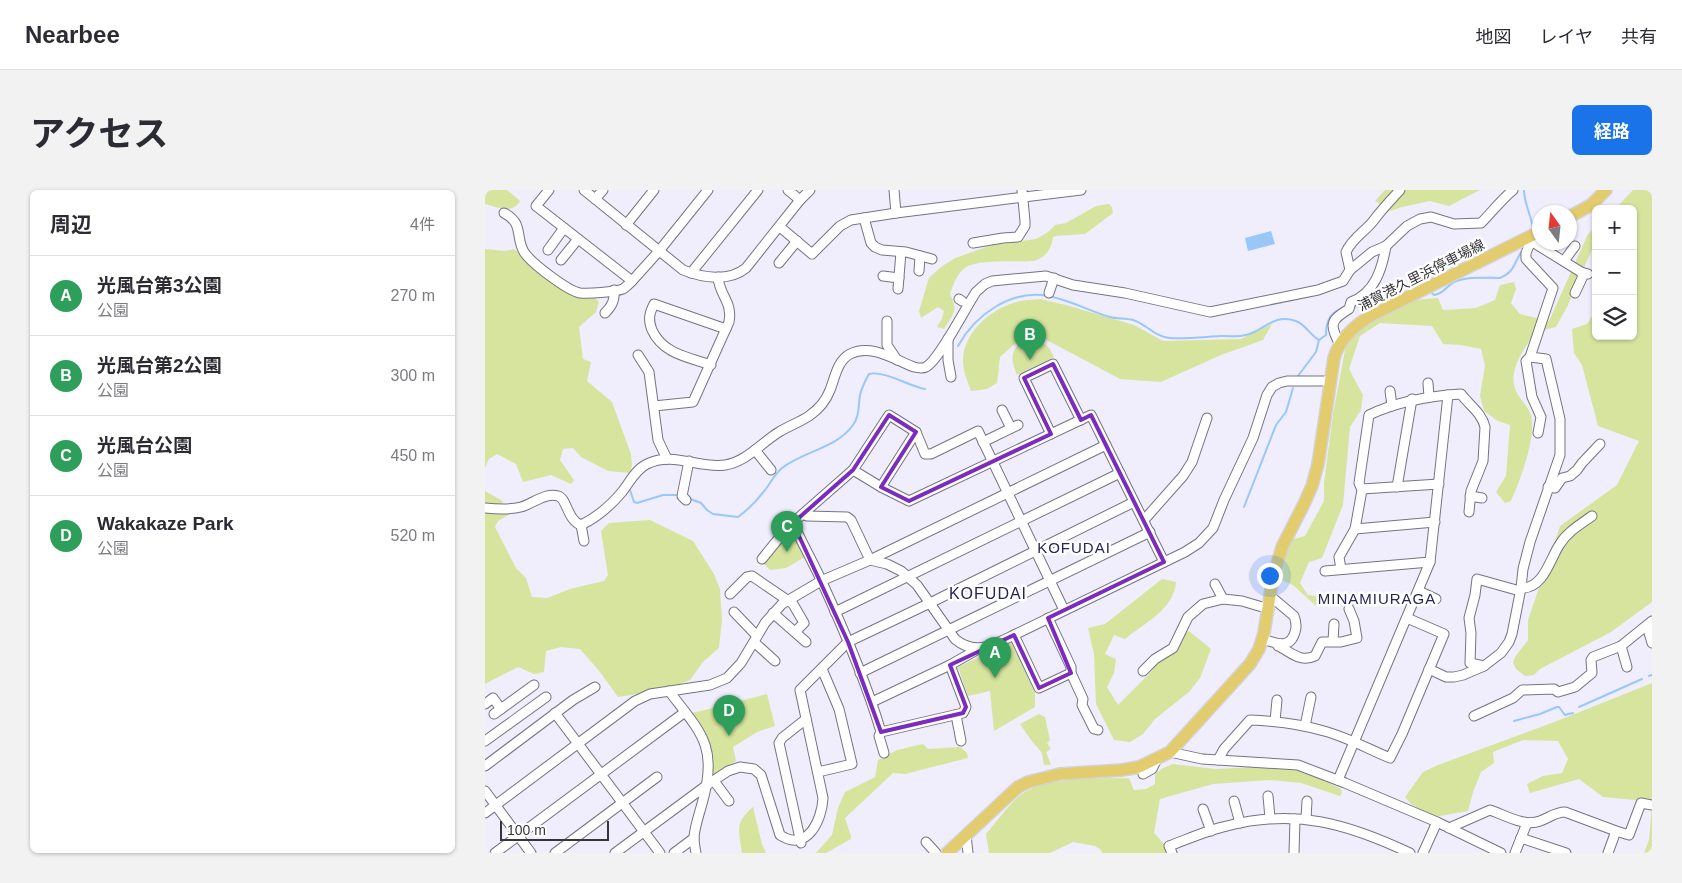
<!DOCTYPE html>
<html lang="ja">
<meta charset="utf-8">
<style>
body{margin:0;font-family:Arial,"Noto Sans JP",sans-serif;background:#f2f2f3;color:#2b2b33}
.controls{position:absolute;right:15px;top:15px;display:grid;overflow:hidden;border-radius:8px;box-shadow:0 1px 4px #0004}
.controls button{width:45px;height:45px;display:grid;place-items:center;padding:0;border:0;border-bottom:1px solid #e1e1e2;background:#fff;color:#2b2b33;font:25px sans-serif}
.compass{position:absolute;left:1047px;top:15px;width:45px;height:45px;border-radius:50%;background:#fff;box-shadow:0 1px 4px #0004;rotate:345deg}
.scale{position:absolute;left:15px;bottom:12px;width:109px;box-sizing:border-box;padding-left:5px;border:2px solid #37353c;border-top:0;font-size:14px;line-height:18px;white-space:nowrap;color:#37353c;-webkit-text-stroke:4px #fff;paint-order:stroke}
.you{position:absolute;left:784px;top:385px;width:18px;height:18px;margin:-12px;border:4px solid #fff;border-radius:50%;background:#1a73e8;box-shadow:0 0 0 8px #1a73e833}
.badge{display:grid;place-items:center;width:32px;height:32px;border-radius:50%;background:#1a73e8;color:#fff;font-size:16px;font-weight:700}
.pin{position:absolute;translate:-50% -41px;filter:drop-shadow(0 1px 2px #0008)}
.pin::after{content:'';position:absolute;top:26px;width:18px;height:15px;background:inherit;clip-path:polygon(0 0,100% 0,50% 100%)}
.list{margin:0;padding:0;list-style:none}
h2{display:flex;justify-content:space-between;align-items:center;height:65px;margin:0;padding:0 20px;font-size:21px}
h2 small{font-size:16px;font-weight:400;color:#7c7c81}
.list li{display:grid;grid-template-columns:32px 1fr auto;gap:15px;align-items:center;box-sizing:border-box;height:80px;padding:0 20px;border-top:1px solid #e1e1e2}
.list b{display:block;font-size:19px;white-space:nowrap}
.list p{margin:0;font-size:16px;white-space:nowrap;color:#7c7c81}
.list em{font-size:16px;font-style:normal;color:#7c7c81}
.icon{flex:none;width:28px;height:28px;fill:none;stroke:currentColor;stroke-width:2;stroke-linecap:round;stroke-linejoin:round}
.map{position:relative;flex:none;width:1167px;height:663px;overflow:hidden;border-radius:8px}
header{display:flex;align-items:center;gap:30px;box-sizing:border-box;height:70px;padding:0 25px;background:#fff;border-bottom:1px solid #e1e1e2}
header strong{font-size:24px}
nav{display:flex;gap:28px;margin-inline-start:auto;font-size:18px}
.intro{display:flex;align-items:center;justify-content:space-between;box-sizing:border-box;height:120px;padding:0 30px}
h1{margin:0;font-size:35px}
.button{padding:12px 22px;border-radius:8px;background:#1a73e8;color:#fff;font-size:18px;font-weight:700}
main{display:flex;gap:30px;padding:0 30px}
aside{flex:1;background:#fff;border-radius:8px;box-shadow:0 1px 4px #0004}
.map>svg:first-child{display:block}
.green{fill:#d7e49e}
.water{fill:#99c8f8}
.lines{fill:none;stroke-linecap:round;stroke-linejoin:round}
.stream{stroke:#99c8f8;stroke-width:2}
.minor-casing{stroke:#767382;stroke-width:11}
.major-casing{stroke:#d3d3d4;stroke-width:14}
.minor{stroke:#fff;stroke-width:9}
.major{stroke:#e2cc6d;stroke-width:11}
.marked{fill:none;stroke:#7b2cbf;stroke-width:4;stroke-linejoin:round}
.labels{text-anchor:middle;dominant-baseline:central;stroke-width:5;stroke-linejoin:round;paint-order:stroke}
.street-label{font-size:14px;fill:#37353c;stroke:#fff}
.neighbourhood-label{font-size:15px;letter-spacing:1px;fill:#26235d;stroke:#fff}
.quarter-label{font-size:16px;letter-spacing:1px;fill:#26235d;stroke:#fff}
</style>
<header>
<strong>Nearbee</strong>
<nav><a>地図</a><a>レイヤ</a><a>共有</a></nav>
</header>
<div class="intro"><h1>アクセス</h1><a class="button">経路</a></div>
<main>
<aside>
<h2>周辺<small>4件</small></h2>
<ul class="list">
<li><span class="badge" style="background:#2e9e5b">A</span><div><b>光風台第3公園</b><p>公園</p></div><em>270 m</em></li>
<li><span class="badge" style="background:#2e9e5b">B</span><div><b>光風台第2公園</b><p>公園</p></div><em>300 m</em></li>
<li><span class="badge" style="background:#2e9e5b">C</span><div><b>光風台公園</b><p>公園</p></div><em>450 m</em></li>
<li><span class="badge" style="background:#2e9e5b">D</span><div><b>Wakakaze Park</b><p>公園</p></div><em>520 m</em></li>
</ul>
</aside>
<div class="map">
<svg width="1167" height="663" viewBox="0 0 1167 663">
<rect width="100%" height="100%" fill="#f0edfd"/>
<g class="green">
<path d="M0,0h22l13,11c-8,14 -22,6 -35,3z"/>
<polygon points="900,0 995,0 964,16 945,11 917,17 905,21 890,11"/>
<polygon points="1148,0 1167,0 1167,412 1126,442 1055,479 1049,485 1040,486 1031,479 1028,473 1030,467 1043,450 1043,430 1075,336 1132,295 1154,251 1113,236 1097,175 1089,163 1087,139 1102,134 1111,120 1111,146 1148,146 1148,19 1130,19"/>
<path d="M624,14l3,3 1,6 -28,21 -29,2 -3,1c-2,13 -7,20 -19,24 -18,1 -54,-2 -68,6 -8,5 -13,18 -16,27 9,17 3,20 -6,35l-7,-2 5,-8 2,-8 -6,-4 -17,11 -2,-7 10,-33 12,-11 14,-9 37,-13 44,-6 12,-7 7,-7 11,-2 30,-17z"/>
<path d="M1111,37v17l-2,1 -27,62 -11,20 -21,5c-12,19 -30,41 -17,63 4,6 11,13 13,20 6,21 -11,66 -20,86l-6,2 -9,-11 10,-16 4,-51 -12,-4 -14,-10 -4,-15 5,-31 -4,-16 -20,-4 -18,-1 -11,-18 -52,-3 -20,13 -11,33 14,26 -2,15 -11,17 -7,78 -21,53 -13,4 -9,21 8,12 52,6 -3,5 -42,-1 -22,-20 -12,-5 9,-40 15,-4 19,-35v-18l9,-69 13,-69 18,-19 49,-26 25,-2 5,12 33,-2 19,-8 5,-15 14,-3 2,7 -5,14 9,11 29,7 39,-87z"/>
<polygon points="0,59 20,61 29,59 62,87 108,106 114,112 111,122 94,137 98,169 106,172 102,191 127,212 146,264 147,275 145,283 123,281 96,267 88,258 78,259 75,270 89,290 86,294 66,285 38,292 31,274 12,264 4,269 0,278"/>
<path d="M555,109l26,6 68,20 29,16 78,-2 31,-15 -9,16 -42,15 -60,27 -41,-3 -77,-41 -13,2c15,4 17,2 24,17l-37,18c-6,-14 -8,-24 6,-34h-5l-18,16 -3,26 -10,6 -16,2c-3,-9 -8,-19 -8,-30 0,-27 25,-50 50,-58 8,-3 18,-3 27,-4z"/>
<polygon points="0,301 16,310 25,324 13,331 10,337 31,378 41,388 47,407 62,408 85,399 119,391 123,385 116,341 124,333 165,330 208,351 229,384 235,399 237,430 234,458 218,472 205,490 193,495 153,504 133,507 115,482 95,459 76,457 61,461 59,482 49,484 33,477 0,494"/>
<polygon points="304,340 308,341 320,367 301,378 285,380 278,373"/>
<path d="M677,389l14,3c-2,28 -32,41 -51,57l-11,-4 -9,19 11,5 -2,14 -7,14 11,18 33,-33 21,-31 17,-10 22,18 -11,29 -11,14 -34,27 -12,15 -13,8 -16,-2 -18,-36 -2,-50 -6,-26 17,-4z"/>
<polygon points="526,452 550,502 550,517 509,541 505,501 483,506 473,477"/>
<polygon points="1167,493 1167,663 1159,663 1164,650 1167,615 1150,610 1118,607 1094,589 1045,603 1042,594 1058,586 1077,583 1083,569 1073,551 1038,550 1008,562 1009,573 996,582 988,602 983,621 949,627 926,614 920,607 938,582 953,575 1072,531"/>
<polygon points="282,504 290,536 272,542 248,557 251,571 227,586 226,558 220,541 205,523 216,521"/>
<polygon points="554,524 560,527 565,550 562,553 566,559 561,562 566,575 559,575 557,563 546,550 535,534"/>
<polygon points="438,554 443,559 475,557 482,563 483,568 420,584 408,583 360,628 366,646 366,649 341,663 331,663 347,645 353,618 360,602 390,587 393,570 412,560"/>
<path d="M688,574l42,5 43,-2 46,4 37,18 1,4 -2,3 -39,-13 -32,-3 -56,4 -53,15 -6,34 10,11 4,9h-66l-1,-3 -6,-4 -22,-4 -23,11h-61l-3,-19c10,-12 22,-28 33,-38 25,-20 79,-17 110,-18l5,12 12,-1 9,-5v-10l8,-6z"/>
<path d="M268,617l9,37 4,9h-24c-3,-23 -8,-30 11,-46z"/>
</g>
<polygon class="water" points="786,41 790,54 763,61 760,48"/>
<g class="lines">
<g class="stream">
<path d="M1039,0c0,13 7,25 9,38"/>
<path d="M946,102l3,3c10,-1 12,-9 20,-13 13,-6 32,-4 46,-4 15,-6 14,-16 22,-27"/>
<polyline points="867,116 883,117 909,106"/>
<path d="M473,156c17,-31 53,-57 90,-50 22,4 41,15 62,21 7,2 15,1 23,3 13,4 22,17 37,18 16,1 33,-1 50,-2 8,0 18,1 26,-1 18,-4 27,-22 50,-14 10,4 14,14 23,19l7,-5c0,-13 3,-22 17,-27"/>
<polyline points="813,186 831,162 834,150"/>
<polyline points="145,300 149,312 152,313 178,305 195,305"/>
<path d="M203,308l13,5 6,7 6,4 25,3c11,-8 22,-20 30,-31 4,-6 8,-13 14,-18 22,-17 55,-20 71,-43 7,-10 5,-19 7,-30 2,-8 5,-14 9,-21 14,-4 40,12 56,15"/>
<polyline points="759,317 791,235 801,222 808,198"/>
<polyline points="1164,486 1167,485"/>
<polyline points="1094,517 1157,489"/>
<polyline points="1029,531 1055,524 1072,517 1074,517 1080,525 1088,523"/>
</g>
<g class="minor-casing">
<g id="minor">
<polyline points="64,0 51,16 147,91 174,61 223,0"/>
<path d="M99,0l99,80c20,8 46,12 63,-2l54,-68 10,-10"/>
<polyline points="303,0 315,10"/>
<polyline points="409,0 411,23"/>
<polyline points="110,9 118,0"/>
<path d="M19,23c20,10 11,24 20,39 7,11 44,39 56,41 9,1 34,-1 43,-4 3,-2 6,-5 9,-8"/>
<polyline points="379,28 386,53 390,57 397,60 421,62 447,69"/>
<polyline points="141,35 169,0"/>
<polyline points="295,37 327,64 355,36 366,30 411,23 596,0"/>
<polyline points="1046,51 1096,82 1103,84"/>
<polyline points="488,53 518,48 533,47 540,36 540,31 537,0"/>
<polyline points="63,60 79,38"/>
<polyline points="76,70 93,49"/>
<polyline points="1079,71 1090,56"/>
<polyline points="294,73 312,51"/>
<path d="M865,80l-4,-18c7,-15 19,-20 28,-32 8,-11 17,-20 26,-30"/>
<polyline points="434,81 435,66"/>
<polyline points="206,83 273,0"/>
<polyline points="398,86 414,88"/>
<polyline points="413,99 416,62"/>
<polyline points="564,103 569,88"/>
<polyline points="1090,103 1098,86 1096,82"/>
<polyline points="474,109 477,111"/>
<path d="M120,123c7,-7 10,-13 9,-23"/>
<polyline points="402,131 402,155 412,170"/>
<polyline points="463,149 463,170 466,187"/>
<path d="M855,155c-10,-20 -11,-24 9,-36l2,-7c24,-9 31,-33 35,-56"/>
<polyline points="153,165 164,182 173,250 182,269"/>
<polyline points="1045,167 1041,171 1047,207 1056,227 1053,243"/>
<path d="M226,175c-23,-8 -48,-11 -59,-35 -4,-10 -3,-16 2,-26l72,25"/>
<polyline points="943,193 944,207"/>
<polyline points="905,201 907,216"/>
<path d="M169,216l39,-4 36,-80c4,-20 -10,-27 -11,-45"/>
<polyline points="517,220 526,238"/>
<polyline points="566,244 539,188 568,174 596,230"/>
<polyline points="498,252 533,235"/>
<polyline points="270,260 286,280"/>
<polyline points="368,280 396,297 424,311 606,225 679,372"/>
<polyline points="396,297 431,242"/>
<polyline points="912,297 927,209"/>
<polyline points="1063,297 1070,298 1077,288 1085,286 1092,280 1097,273 1115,254"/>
<polyline points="877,299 954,294"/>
<polyline points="985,306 997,308"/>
<polyline points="201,310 197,306 204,271"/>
<path d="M0,318c11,1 25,2 36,-1 11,-3 25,-15 37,-11 9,2 9,24 23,29 15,-7 30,-20 41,-33 7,-9 14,-23 25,-28 26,-13 52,5 78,1 21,-3 36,-22 54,-33 10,-6 21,-10 30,-16 10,-7 17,-15 21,-26 5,-12 7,-29 20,-36 21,-11 45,6 64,13 4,1 8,2 12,0 13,-7 40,-60 50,-75l9,-8 7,-3 54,-5 27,9 52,8 85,19 108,-22 25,-9 7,-11 22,-18 14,-6 21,-20 13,-7 11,-2 23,7 27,-1c11,-11 20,-23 32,-33"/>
<polyline points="318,324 322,326 362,327 366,330 385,370 621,255"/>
<polyline points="659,330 698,286 707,272 722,228"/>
<path d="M308,333c9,20 20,39 29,59 22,48 44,99 59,150l82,-19 3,-6 -16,-42"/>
<polyline points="96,335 99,351"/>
<polyline points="870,339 950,332"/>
<polyline points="277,369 303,337 368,280 404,225 431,242 440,264 446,264 493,241 579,420"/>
<path d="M856,379l-2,-12 16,-28 7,-39 -3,-7 10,-68c29,-14 60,-19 92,-21 8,11 21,19 24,33l-2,34 -12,30 -2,21"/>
<polyline points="840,381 945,372"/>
<polyline points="730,394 738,409"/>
<path d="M1036,398c23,1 29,-30 39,-44 7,-12 21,-20 32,-28"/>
<polyline points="934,401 951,409"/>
<polyline points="245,404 262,387 267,386 308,414 319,433 310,442"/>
<polyline points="249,422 272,446"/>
<polyline points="350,422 635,283"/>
<polyline points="288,423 321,452"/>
<polyline points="563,428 586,477 586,483 598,509 597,515 609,539 613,540"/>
<polyline points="1162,436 1167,453"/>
<polyline points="529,445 554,498 586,483"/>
<path d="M777,449c14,4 28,11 33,-7 2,-6 1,-11 -1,-16l-19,-16 -5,-2"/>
<polyline points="848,451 849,434"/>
<polyline points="269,452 290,471"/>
<path d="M792,454l1,2c13,6 22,17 37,10l7,-14h19l16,-4 -3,-17 -5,-12"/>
<polyline points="1136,456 1142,477"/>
<polyline points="999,476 985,473 986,443 984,428 990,405 992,389 1035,401"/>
<polyline points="944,479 961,487 969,487 978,485 999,476 1016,463 1024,452 1027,444 1036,398 1038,379 1045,352 1075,265 1075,229 1061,169 1045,167 1068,98 1041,69 1041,63 1046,51 1044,47"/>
<polyline points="658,481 670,469 688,458 703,427 718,414 738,409 757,411 784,419"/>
<polyline points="375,483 665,342"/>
<path d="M184,501c31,41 49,54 34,109 -3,12 -8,25 -9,37 0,5 1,11 2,16"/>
<polyline points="387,512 465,475 495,458"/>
<polyline points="0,514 8,508 16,519"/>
<polyline points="70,523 175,663"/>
<polyline points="9,524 49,495"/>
<polyline points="471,525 476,551"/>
<polyline points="989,526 1028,508 1037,500 1069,499 1073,502 1090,497 1107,483 1106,470 1108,467 1136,456 1167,431"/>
<polyline points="790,531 792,510"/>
<polyline points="820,536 826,507"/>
<polyline points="396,542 394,546 399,563"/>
<polyline points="0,551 61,507"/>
<polyline points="685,562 717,569 813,575 860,593 952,632 1016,663"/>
<path d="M733,570l6,-11 26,-29c25,1 50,4 74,11 23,6 44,18 66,27l12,-24 42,-100 -37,-16"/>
<polyline points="0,576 88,510 110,497"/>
<polyline points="333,582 367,574 354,519 337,479"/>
<polyline points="658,584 667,579 672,569"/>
<polyline points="853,590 945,372 963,205"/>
<polyline points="229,591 244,611"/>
<polyline points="0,601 46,663"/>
<polyline points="783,606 785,628"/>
<polyline points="749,611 755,633"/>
<polyline points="718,619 726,641"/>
<path d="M0,623l150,-112 15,-7 60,-9 17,-7 14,-15 24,-40 17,-19 39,-23 49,-21 17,4 14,7 7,6 9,8 38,54c20,17 38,6 59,-4l171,-83 14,-9 14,-15 11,-28 29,-62 14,-43 5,-8 7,-4 8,-2h43"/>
<polyline points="821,629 822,611"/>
<path d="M964,638l41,-18c15,5 34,17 50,11 9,-3 15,-9 25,-9l51,19 -8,22"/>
<polyline points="1131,641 1144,645 1156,613 1167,615"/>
<polyline points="481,645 483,663"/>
<polyline points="1036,648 1081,663"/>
<polyline points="441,652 451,663"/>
<polyline points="316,653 294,553 297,548 321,529"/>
<polyline points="10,663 200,522"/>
<polyline points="70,663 172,587"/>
<path d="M130,663l92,-68 21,-14 12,-4 14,2 7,6 19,60c27,18 42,-15 43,-37l-23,-108 48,-48 82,-39 204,-101"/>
<polyline points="189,663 209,648"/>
<path d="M687,663l-3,-7c19,-7 39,-16 58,-20 69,-18 121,-2 183,27"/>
<polyline points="809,663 810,629"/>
<polyline points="938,663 952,632"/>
<polyline points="1030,663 1042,633"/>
</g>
</g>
<g class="major-casing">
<g id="major">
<polyline points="1084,27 1106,15 1121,0"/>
<path d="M462,663l59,-55 12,-11 10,-5 32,-8 62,-4 17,-3 31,-15 80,-88 9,-15 5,-16 8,-50 10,-36 22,-43 8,-18 6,-22 16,-106c6,-20 22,-34 40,-44l165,-82"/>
</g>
</g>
<use href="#minor" class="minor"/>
<use href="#major" class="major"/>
</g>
<path class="marked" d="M568,174l28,56 10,-5 73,147 -116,56 23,55 -32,15 -25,-53 -64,30 16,42 -3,6 -82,19 -33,-90 -55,-119 60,-53 36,-55 27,17 -35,55 28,14 142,-67 -27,-56z"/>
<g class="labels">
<g class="street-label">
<text transform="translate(936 85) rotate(-27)">浦賀港久里浜停車場線</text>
</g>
<g class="neighbourhood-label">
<text x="589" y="357">KOFUDAI</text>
<text x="892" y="408">MINAMIURAGA</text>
</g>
<g class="quarter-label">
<text x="503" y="403">KOFUDAI</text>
</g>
</g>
</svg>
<div class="controls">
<button>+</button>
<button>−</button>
<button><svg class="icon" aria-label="layers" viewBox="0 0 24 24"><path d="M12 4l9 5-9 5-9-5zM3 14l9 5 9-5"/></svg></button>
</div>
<svg class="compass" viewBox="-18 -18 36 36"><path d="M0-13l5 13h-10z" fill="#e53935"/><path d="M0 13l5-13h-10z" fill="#7c7c81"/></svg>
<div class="scale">100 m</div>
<div class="you"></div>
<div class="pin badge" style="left:510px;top:488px;background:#2e9e5b">A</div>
<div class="pin badge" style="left:545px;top:170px;background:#2e9e5b">B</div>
<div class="pin badge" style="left:302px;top:362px;background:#2e9e5b">C</div>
<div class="pin badge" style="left:244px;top:546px;background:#2e9e5b">D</div>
</div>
</main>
